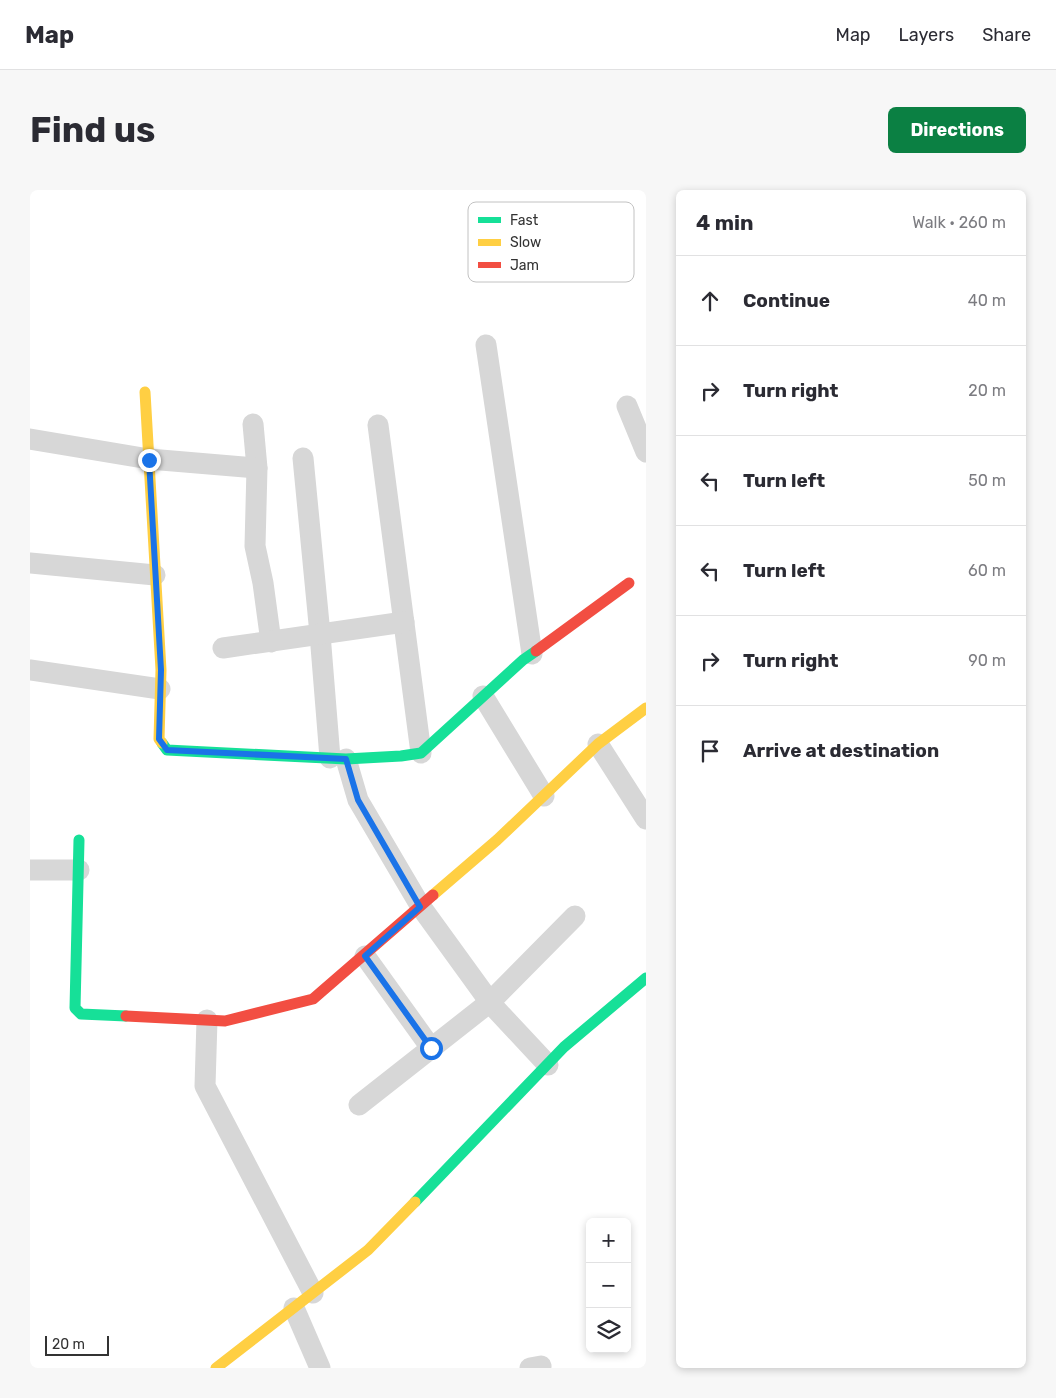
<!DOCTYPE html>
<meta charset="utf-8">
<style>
body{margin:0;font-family:Rubik,sans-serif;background:#f7f7f7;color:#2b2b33}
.controls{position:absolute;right:15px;bottom:15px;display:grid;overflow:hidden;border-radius:8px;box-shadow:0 2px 8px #0003}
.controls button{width:45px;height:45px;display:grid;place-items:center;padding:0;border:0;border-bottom:1px solid #e1e1e2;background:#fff;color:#2b2b33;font:25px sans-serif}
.scale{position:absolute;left:15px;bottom:12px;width:64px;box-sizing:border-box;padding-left:5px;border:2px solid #333;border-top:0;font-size:14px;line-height:18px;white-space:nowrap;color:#333;-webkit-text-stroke:4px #fff;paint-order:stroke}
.stop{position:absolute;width:15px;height:15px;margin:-11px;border:4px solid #1a73e8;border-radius:50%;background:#fff}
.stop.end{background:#1a73e8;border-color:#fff;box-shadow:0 1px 5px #0008}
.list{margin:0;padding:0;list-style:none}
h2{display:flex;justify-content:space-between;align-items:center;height:65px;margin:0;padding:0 20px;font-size:21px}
h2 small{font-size:16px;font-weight:400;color:#7c7c81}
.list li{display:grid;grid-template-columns:32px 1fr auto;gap:15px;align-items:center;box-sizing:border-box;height:90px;padding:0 20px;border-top:1px solid #e1e1e2}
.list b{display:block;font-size:19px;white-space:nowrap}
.list em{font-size:16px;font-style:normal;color:#7c7c81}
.icon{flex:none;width:28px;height:28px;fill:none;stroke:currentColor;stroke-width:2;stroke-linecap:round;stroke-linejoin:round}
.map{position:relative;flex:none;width:616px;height:1178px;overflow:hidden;border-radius:8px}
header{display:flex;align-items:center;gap:30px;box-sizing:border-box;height:70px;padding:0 25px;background:#fff;border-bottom:1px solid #e1e1e2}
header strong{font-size:24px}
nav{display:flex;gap:28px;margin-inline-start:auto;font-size:18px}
.intro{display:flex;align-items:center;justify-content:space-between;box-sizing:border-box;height:120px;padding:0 30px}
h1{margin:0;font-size:35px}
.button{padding:12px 22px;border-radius:8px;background:#0b8043;color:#fff;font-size:18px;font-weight:700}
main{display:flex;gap:30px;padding:0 30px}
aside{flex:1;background:#fff;border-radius:8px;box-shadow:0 2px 8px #0003}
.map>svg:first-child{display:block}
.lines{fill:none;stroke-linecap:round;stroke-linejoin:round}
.street{stroke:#d7d7d7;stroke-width:21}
.fast{stroke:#16e098;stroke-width:11}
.slow{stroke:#ffcf43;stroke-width:11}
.jam{stroke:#f24e42;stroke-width:11}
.route{stroke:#1a73e8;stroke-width:6}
.key{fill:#fff;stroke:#c2c2c2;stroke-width:1}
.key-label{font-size:14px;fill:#333}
</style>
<header>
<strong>Map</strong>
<nav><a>Map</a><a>Layers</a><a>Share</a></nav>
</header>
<div class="intro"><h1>Find us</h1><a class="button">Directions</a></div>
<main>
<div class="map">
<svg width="616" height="1178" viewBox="0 0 616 1178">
<rect width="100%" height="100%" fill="#fff"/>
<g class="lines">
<g class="street">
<polyline points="456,155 502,464"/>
<polyline points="597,216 616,262"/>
<polyline points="223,234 227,278 225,356 233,393 241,452"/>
<polyline points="348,235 391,563"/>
<polyline points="0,249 119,269 227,278"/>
<polyline points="273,268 290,444 300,568"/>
<polyline points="0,373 125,385"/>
<polyline points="193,458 374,432"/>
<polyline points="0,480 130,499"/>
<polyline points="453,506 514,606"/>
<polyline points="568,554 616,629"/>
<polyline points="316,569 328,610 391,717 462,815 518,875"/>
<polyline points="0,680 49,680"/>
<polyline points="335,766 401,858"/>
<polyline points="177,830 175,896 283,1103"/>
<polyline points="329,915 460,812 545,726"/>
<polyline points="264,1118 290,1178"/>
<polyline points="500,1178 511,1176"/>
</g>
<g class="fast">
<polyline points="132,553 137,560 316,569 371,566 391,563 493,470 506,461"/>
<polyline points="49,650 45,818 51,824 96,826"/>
<polyline points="385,1012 534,857 616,788"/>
</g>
<g class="slow">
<polyline points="115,202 131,480 129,549 132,553"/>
<polyline points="403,705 467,650 568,554 616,518"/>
<polyline points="186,1178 338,1060 385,1012"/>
</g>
<g class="jam">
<polyline points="506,461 599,393"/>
<polyline points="96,826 195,831 283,809 403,705"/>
</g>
</g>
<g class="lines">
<polyline class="route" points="119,270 131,480 129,549 137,560 316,569 328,610 390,717 335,766 401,858"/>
</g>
<rect x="438" y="12" width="166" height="80" rx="8" class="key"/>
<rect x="448" y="27" width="23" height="6" fill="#16e098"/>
<rect x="448" y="49" width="23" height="7" fill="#ffcf43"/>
<rect x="448" y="72" width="23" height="6" fill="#f24e42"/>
<g class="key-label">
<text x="480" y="35">Fast</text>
<text x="480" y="57">Slow</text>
<text x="480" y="80">Jam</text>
</g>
</svg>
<div class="controls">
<button>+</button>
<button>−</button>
<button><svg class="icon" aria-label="layers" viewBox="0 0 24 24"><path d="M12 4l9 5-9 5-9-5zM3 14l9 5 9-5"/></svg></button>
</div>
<div class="scale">20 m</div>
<div class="stop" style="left:401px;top:858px"></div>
<div class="stop end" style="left:119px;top:270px"></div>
</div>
<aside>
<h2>4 min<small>Walk · 260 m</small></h2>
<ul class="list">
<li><svg class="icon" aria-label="ahead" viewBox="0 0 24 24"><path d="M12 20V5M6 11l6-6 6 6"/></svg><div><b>Continue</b></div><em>40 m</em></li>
<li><svg class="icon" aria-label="right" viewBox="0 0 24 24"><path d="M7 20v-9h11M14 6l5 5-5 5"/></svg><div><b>Turn right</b></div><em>20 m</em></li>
<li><svg class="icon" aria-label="left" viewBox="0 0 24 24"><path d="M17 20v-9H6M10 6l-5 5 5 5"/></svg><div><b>Turn left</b></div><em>50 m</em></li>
<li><svg class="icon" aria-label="left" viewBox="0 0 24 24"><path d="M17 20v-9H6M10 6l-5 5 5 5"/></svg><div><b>Turn left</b></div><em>60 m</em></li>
<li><svg class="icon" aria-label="right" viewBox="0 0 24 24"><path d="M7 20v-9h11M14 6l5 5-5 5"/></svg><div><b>Turn right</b></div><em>90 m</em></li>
<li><svg class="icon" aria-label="arrive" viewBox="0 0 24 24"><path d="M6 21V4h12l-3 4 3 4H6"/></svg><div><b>Arrive at destination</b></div></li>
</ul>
</aside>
</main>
